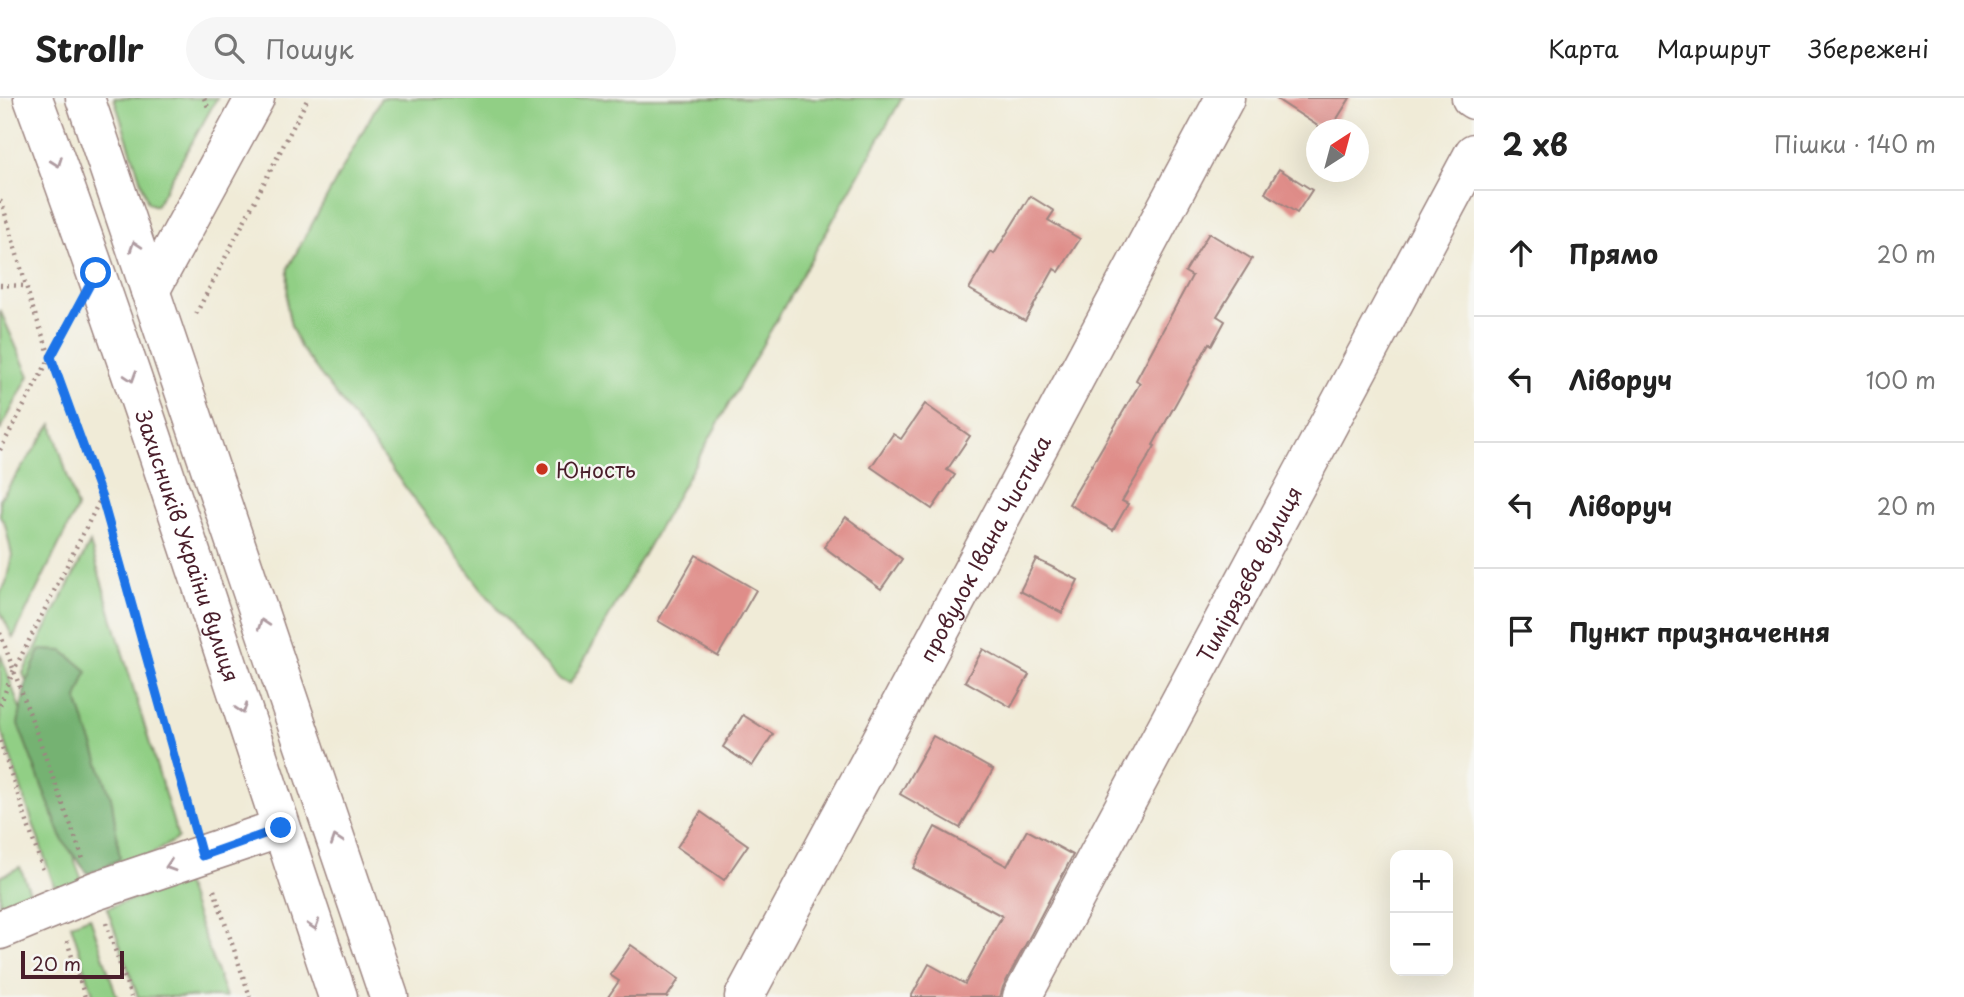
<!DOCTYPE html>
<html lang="uk">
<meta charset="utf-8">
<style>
body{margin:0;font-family:"Playpen Sans",sans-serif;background:#f6f6f6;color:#222}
.controls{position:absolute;right:21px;bottom:21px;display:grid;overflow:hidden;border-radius:14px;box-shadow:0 7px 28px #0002}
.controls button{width:63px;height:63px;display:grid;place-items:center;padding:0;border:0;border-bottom:2px solid #e0e0e0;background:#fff;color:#222;font:35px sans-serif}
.compass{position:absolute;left:1306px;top:21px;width:63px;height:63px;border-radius:50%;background:#fff;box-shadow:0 7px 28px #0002;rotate:36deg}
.scale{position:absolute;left:21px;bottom:18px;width:103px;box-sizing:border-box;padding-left:7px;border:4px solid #4a1f2b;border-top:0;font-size:19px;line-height:24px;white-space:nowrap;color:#4a1f2b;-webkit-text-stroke:5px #f6f6f2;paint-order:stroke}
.stop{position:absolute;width:21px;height:21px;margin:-16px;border:5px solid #1a73e8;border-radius:50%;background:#fff}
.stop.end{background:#1a73e8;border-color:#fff;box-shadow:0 2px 7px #0008}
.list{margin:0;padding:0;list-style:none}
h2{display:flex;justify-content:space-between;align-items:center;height:91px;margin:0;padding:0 28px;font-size:30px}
h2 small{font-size:23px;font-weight:400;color:#767676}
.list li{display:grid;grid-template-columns:46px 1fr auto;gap:21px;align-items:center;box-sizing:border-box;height:126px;padding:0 28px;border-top:2px solid #e0e0e0}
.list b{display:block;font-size:26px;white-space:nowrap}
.list em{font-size:23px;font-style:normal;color:#767676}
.icon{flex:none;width:38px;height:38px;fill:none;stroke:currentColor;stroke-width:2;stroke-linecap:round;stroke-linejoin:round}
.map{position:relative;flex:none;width:1474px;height:899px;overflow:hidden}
header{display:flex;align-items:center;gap:42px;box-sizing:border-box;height:98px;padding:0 35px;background:#fff;border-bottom:2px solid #e0e0e0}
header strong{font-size:33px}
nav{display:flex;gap:38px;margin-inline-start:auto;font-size:24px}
.search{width:490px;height:63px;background:#f6f6f6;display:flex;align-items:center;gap:18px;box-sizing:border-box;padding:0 24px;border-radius:38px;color:#767676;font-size:26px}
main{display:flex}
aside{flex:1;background:#fff}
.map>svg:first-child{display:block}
.green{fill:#91cf85;stroke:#6e7758;stroke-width:2}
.forest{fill:#74b272;stroke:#5f684e;stroke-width:2}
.building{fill:#df8d89}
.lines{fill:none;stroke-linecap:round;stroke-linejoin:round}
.minor-casing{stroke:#9d8581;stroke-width:41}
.highway-casing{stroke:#9d8581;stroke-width:41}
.path{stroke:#9d8581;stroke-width:4.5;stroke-dasharray:2 5;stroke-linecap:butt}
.minor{stroke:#fff;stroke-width:38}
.highway{stroke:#fff;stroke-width:38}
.oneway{stroke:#ae9aa0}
.route{stroke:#1a73e8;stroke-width:9}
.poi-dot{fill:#c8321e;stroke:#f6f6f2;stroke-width:2.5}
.labels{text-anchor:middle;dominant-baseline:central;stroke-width:5;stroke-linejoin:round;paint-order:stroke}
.poi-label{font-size:21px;fill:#4a1f2b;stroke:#f6f6f2;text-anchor:start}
.street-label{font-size:21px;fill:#4a1f2b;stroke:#f6f6f2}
</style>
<header>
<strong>Strollr</strong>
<div class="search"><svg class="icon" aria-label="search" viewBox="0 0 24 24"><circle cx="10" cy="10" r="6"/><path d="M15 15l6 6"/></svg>Пошук</div>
<nav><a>Карта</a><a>Маршрут</a><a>Збережені</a></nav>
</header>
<main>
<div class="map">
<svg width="1474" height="899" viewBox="0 0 1474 899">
<rect width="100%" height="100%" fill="#f6f6f2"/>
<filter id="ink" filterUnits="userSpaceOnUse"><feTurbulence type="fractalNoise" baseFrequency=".0143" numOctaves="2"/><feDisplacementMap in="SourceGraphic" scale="14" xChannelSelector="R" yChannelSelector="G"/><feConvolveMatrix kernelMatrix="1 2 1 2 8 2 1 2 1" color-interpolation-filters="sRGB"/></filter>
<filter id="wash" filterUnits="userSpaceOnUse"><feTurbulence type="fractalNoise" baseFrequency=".00686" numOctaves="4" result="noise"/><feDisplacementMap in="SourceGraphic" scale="28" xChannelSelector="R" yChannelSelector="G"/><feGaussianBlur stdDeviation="1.57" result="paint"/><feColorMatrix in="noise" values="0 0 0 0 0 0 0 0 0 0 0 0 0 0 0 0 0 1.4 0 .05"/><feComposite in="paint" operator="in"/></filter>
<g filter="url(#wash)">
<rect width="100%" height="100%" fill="#f0ebd7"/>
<g class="green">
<polygon points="114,0 217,0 156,108 148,105"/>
<polygon points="381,0 902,0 582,566 571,584 568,586 556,579 547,570 484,494 300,249 291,228 287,209 288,170"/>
<polygon points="0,212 29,278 0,333"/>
<polygon points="52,326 77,410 13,540 0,513 0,495 6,485 12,457 5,426 0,418 0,401"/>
<polygon points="90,445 178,740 102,786 23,575"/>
<polygon points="0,555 85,791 58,799 0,628"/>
<polygon points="20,769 35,807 0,820 0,779"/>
<polygon points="184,783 226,899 138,899 107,810"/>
<polygon points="90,819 117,899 94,899 71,826"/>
</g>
<polygon class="forest" points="40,552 63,553 87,573 77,601 112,703 120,761 88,776 63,743 18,626 26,585"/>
<g id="blocks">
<g class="building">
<polygon points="1275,0 1350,0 1330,32 1324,32"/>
<polygon points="1279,71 1312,92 1297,115 1265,95"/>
<polygon points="1030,98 1054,113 1048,122 1080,141 1059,174 1054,171 1025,223 969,191 991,154 994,156"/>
<polygon points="1209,135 1252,161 1217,218 1225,223 1212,247 1209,245 1153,347 1155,348 1122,403 1128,406 1113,432 1069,406 1140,285 1136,282 1192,178 1185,174"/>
<polygon points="925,306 970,338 947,372 955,377 932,411 871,369 893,336 901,341"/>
<polygon points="846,419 902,461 881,491 824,449"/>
<polygon points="696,457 756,492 718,558 658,523"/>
<polygon points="1036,461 1078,482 1062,515 1020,493"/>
<polygon points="983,551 1029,577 1011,609 965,583"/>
<polygon points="743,617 773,636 752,668 723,649"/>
<polygon points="933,638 993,672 960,730 900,696"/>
<polygon points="701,714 748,747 724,782 677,749"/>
<polygon points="935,729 1007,768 1027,732 1073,757 1003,889 1000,899 911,899 929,866 965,886 1002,818 913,770"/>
<polygon points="631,847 679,881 667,899 608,899 619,883 610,877"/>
</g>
</g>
</g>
<g filter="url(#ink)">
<use href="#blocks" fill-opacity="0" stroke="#9d8581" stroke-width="2"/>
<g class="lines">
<g class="minor-casing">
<g id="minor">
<polyline points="1471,0 1474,2"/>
<polyline points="150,193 255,0"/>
<polyline points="0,832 95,793 281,730"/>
<path id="s1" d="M744,899l481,-899"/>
<path id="s2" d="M1022,899l452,-844"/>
</g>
</g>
<g class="highway-casing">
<g id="highway">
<path id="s3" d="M33,0c110,297 204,599 305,899"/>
<polyline points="85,0 389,899"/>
</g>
</g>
<g class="path">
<polyline points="204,0 208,9"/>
<polyline points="0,103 2,105 32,208 101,400 193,723"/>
<polyline points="0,187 26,188"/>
<polyline points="196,216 308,0"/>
<polyline points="0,352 73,217"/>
<polyline points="0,535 83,761"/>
<polyline points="0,607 13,574 101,400"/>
<polyline points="0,643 44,775"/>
<polyline points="214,792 250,899"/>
<polyline points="106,825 131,899"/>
<polyline points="67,843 85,899"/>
</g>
<use href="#minor" class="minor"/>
<use href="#highway" class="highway"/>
</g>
<defs><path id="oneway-chevron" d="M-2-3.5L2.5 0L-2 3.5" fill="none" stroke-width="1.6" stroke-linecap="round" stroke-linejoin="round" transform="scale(1.75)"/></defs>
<g class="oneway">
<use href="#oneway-chevron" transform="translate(57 64) rotate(70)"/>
<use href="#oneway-chevron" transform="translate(135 148) rotate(-109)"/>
<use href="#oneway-chevron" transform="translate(131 279) rotate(72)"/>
<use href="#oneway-chevron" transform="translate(263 526) rotate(-109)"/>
<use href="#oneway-chevron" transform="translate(242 611) rotate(72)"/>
<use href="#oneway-chevron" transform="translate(336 742) rotate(-109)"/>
<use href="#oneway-chevron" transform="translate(170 768) rotate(162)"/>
<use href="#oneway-chevron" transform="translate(314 827) rotate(72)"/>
</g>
</g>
<g class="lines" filter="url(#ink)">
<polyline class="route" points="96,175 51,259 102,400 202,758 281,730"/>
</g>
<circle class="poi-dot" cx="542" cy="371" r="7"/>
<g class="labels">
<g class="poi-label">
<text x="556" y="371">Юность</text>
</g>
<g class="street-label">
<text stroke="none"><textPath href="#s3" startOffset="474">Захисників України вулиця</textPath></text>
<text stroke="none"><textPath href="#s1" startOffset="509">провулок Івана Чистика</textPath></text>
<text stroke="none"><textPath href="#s2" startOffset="480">Тимірязєва вулиця</textPath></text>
</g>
</g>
</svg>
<div class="controls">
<button>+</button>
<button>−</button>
</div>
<svg class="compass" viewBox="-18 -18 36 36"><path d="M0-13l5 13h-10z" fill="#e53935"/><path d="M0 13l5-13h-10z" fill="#767676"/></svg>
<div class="scale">20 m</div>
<div class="stop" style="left:96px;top:175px"></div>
<div class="stop end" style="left:281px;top:730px"></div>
</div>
<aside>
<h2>2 хв<small>Пішки · 140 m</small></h2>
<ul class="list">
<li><svg class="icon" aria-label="ahead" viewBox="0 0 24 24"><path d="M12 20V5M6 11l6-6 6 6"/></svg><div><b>Прямо</b></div><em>20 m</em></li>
<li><svg class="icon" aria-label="left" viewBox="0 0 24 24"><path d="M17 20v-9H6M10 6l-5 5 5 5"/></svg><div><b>Ліворуч</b></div><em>100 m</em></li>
<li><svg class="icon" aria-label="left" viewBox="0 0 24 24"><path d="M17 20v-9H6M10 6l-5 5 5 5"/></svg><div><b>Ліворуч</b></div><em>20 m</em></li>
<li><svg class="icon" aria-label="arrive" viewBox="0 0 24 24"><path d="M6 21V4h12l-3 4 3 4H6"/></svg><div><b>Пункт призначення</b></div></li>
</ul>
</aside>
</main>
